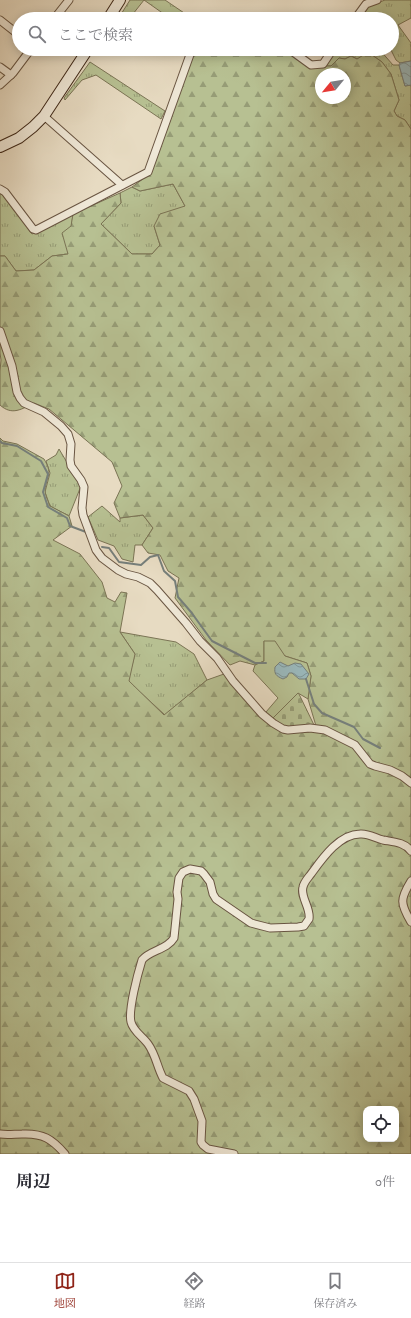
<!DOCTYPE html>
<html lang="ja">
<meta charset="utf-8">
<style>
body{margin:0;font-family:"IM FELL DW Pica","Noto Serif JP",serif;background:#f7f7f7;color:#2b2b33}
.controls{position:absolute;right:12px;bottom:12px;display:grid;overflow:hidden;border-radius:8px;box-shadow:0 2px 10px #0003}
.controls button{width:36px;height:36px;display:grid;place-items:center;padding:0;border:0;border-bottom:1px solid #e1e1e2;background:#fff;color:#2b2b33;font:20px sans-serif}
.compass{position:absolute;left:315px;top:68px;width:36px;height:36px;border-radius:50%;background:#fff;box-shadow:0 2px 10px #0003;rotate:240deg}
.list{margin:0;padding:0;list-style:none}
h2{display:flex;justify-content:space-between;align-items:center;height:52px;margin:0;padding:0 16px;font-size:17px}
h2 small{font-size:13px;font-weight:400;color:#7c7c81}
.icon{flex:none;width:22px;height:22px;fill:none;stroke:currentColor;stroke-width:2;stroke-linecap:round;stroke-linejoin:round}
.map{position:relative;flex:none;width:411px;height:1154px;overflow:hidden}
.search{position:absolute;background:#fff;box-shadow:0 2px 10px #0003;left:12px;right:12px;top:12px;height:44px;display:flex;align-items:center;gap:10px;box-sizing:border-box;padding:0 14px;border-radius:22px;color:#7c7c81;font-size:15px}
.sheet{height:108px;background:#fff}
nav{display:flex;justify-content:space-around;align-items:center;box-sizing:border-box;height:56px;border-top:1px solid #e1e1e2;background:#fff;font-size:11px;color:#7c7c81}
nav a{display:grid;justify-items:center;gap:2px}
nav .on{color:#8f2418}
.map>svg:first-child{display:block}
.grass{fill:url(#grass-tufts);stroke:#7b7455}
.forest{fill:url(#forest-firs);stroke:#7b7455;fill-rule:evenodd}
.cemetery{fill:url(#cemetery-stones);stroke:#7b7455}
.green{fill:#b7c092;stroke:#7b7455}
.water{fill:url(#water-waves);stroke:#767f7b}
.lines{fill:none;stroke-linecap:round;stroke-linejoin:round}
.stream{stroke:#767f7b;stroke-width:2}
.street-casing{stroke:#695542;stroke-width:9}
.secondary-casing{stroke:#3f2818;stroke-width:12}
.street{stroke:#efe8d7;stroke-width:7}
.secondary{stroke:#efe8d7;stroke-width:10}
</style>
<div class="map">
<svg width="411" height="1154" viewBox="0 0 411 1154">
<defs>
<pattern id="grass-tufts" width="24" height="20" patternUnits="userSpaceOnUse"><rect width="24" height="20" fill="#b7c092"/><path d="M3 7l-1-3M5 7V3M7 7l1-3M15 17l-1-3M17 17v-4M19 17l1-3" fill="none" stroke="#969c76"/></pattern>
<pattern id="forest-firs" width="22" height="20" patternUnits="userSpaceOnUse"><rect width="22" height="20" fill="#b7c092"/><path d="M5 1l3.5 6h-7zM16 11l3.5 6h-7z" fill="#969c76"/></pattern>
<pattern id="cemetery-stones" width="16" height="16" patternUnits="userSpaceOnUse"><rect width="16" height="16" fill="#b7c092"/><path d="M2 7V4a2 2 0 0 1 4 0v3zM10 15v-3a2 2 0 0 1 4 0v3z" fill="#969c76"/></pattern>
<pattern id="water-waves" width="16" height="10" patternUnits="userSpaceOnUse"><rect width="16" height="10" fill="#9ab9bd"/><path d="M0 5q4-4 8 0t8 0" fill="none" stroke="#7f9699"/></pattern>
</defs>
<rect width="100%" height="100%" fill="#e7dbc2"/>
<filter id="stains"><feTurbulence type="fractalNoise" baseFrequency=".005" numOctaves="4"/><feColorMatrix values="0 0 0 0 .2 0 0 0 0 .09 0 0 0 0 .02 0 0 0 .5 -.17"/></filter>
<radialGradient id="worn" r=".72"><stop offset=".6" stop-color="#630" stop-opacity="0"/><stop offset="1" stop-color="#630" stop-opacity=".3"/></radialGradient>
<g class="grass">
<polygon points="130,0 165,0 193,19 171,19 144,0 129,19 118,19"/>
<polygon points="385,0 411,0 411,18 398,25 411,43 411,61 400,63 396,60 391,50 394,22 392,22 392,19 358,19 367,7"/>
<polygon points="336,49 379,49 393,65 399,65 405,86 411,85 411,129 405,120 397,116 394,111 399,100 391,74 382,62 372,55 357,59 351,56 345,59 339,58 332,66 324,66"/>
<polygon points="90,62 165,111 161,119 96,75 82,80 65,100 64,98"/>
<polygon points="173,184 185,206 154,226 160,245 152,254 132,254 101,224 121,203 120,193 132,187 140,191"/>
<polygon points="0,191 2,191 32,234 73,214 68,254 52,256 34,270 16,271 5,256 0,256"/>
<polygon points="59,449 81,486 69,516 50,506 45,492 50,473 46,461 56,455"/>
<polygon points="102,506 120,522 120,518 143,515 153,528 142,545 135,545 133,562 122,559 114,546 98,540 88,517"/>
<polygon points="120,632 176,642 194,654 207,680 165,715 128,681 135,654"/>
</g>
<path class="forest" d="M195,49h88l27,19 14,-2h7l8,-8 6,1 6,-3 6,3 8,-5 7,1 10,7 9,12 8,26 -5,11 3,5 8,4 6,9v1025h-411v-716l3,3 14,3 27,15c9,15 3,16 1,31 0,5 3,11 5,16l19,10 3,10 -19,14 27,14 22,28 5,16 8,4 6,-10 6,1 -7,39 15,22 -6,27 35,34 43,-35 17,-6 45,50 14,9 26,-1 7,-6 -8,-27 3,-23 -4,-13 -22,-7 -21,-15v20l-9,4 -15,-4 -10,4 -24,-25 -31,-42 4,-20 -11,-7 -8,-16 -12,-2 -6,-8 11,-17 -10,-13 -23,3 -6,-15 8,-17 -10,-24 -63,-53 -15,-6c-12,6 -22,13 -34,2v-34l1,-11 -1,-7v-97h5l11,15 18,-1 18,-14 16,-2 -6,-21 9,-7 2,-12 47,-21 1,10 -20,21 31,30h20l8,-9 -6,-19 6,-12 25,-8 -12,-22 -33,7 -8,-4 19,-14zM321,74h24v24h-24zM366,1109h30v30h-30z"/>
<polygon class="cemetery" points="298,692 314,725 284,727 273,718"/>
<polygon class="green" points="264,641 275,641 285,656 307,663 311,676 308,699 298,693 273,718 266,712 278,698 253,671 255,665 264,661"/>
<g class="water">
<polygon points="411,61 411,85 405,86 399,65 400,63"/>
<path d="M280,662l8,4 7,-3 6,1 8,10 -3,5h-7l-7,-6h-3l-2,4 -4,2c-7,-3 -9,-5 -8,-12z"/>
</g>
<g class="lines">
<g class="stream">
<polyline points="0,441 2,443 17,446 41,461 48,474 43,492 48,507 67,518 70,526 86,532"/>
<polyline points="102,547 109,548 119,562 141,565 150,557 158,555 164,571 175,581 178,597 191,612 212,641 255,663 266,663"/>
<polyline points="306,679 314,704 322,713 354,727 363,739 380,748"/>
</g>
<g class="street-casing">
<g id="street">
<polyline points="54,19 69,0"/>
<polyline points="239,19 244,17 247,19"/>
<polyline points="355,19 366,4 377,0"/>
<polyline points="0,20 19,35"/>
<polyline points="289,49 311,65 323,64 333,49"/>
<polyline points="0,67 11,75"/>
<polyline points="0,85 13,73 31,49"/>
<polyline points="44,116 122,185"/>
<polyline points="0,189 5,192 33,229 36,230 148,172 192,49"/>
<polyline points="0,331 12,366 17,392 20,398 24,403 44,412 61,426 68,434 71,444 70,460 71,466 81,480 84,487 82,508 83,515 96,550 102,558 118,570 126,574 138,577 150,583 157,590 186,623 200,641 217,658 233,681 262,714 273,723 283,729 288,730 310,728 325,730 355,745 370,764 375,766 390,770 402,776 411,783"/>
<path d="M411,881c-11,18 -11,22 0,41"/>
<path d="M0,1134c7,1 15,0 22,0 21,-1 30,5 43,20"/>
<path d="M234,1154l-26,-5 -5,-4 -2,-3 1,-21 -8,-22 -5,-8 -26,-13c-6,-11 -7,-23 -15,-34 -5,-7 -15,-13 -17,-22 -3,-12 7,-49 11,-62 8,-10 25,-10 32,-22l4,-39 -1,-7 2,-14 4,-6 7,-3 11,2 3,3 6,8 3,12 3,5 35,24 19,5 28,-1 6,-1 5,-7c2,-11 -9,-22 -6,-32 1,-5 5,-9 8,-13 11,-15 28,-40 49,-40 8,-1 15,4 23,6 11,2 21,2 28,11"/>
</g>
</g>
<g class="secondary-casing">
<g id="secondary">
<polyline points="108,19 120,0"/>
<polyline points="0,147 19,138 33,127 44,116 88,49"/>
</g>
</g>
<use href="#street" class="street"/>
<use href="#secondary" class="secondary"/>
</g>
<rect width="100%" height="100%" filter="url(#stains)"/>
<rect width="100%" height="100%" fill="url(#worn)"/>
</svg>
<div class="controls">
<button><svg class="icon" aria-label="locate" viewBox="0 0 24 24"><circle cx="12" cy="12" r="6"/><path d="M12 2v4M12 18v4M2 12h4M18 12h4"/></svg></button>
</div>
<svg class="compass" viewBox="-18 -18 36 36"><path d="M0-13l5 13h-10z" fill="#e53935"/><path d="M0 13l5-13h-10z" fill="#7c7c81"/></svg>
<div class="search"><svg class="icon" aria-label="search" viewBox="0 0 24 24"><circle cx="10" cy="10" r="6"/><path d="M15 15l6 6"/></svg>ここで検索</div>
</div>
<section class="sheet">
<h2>周辺<small>0件</small></h2>
<ul class="list">
</ul>
</section>
<nav>
<a class="on"><svg class="icon" aria-label="map" viewBox="0 0 24 24"><path d="M3 6l6-2 6 2 6-2v14l-6 2-6-2-6 2zM9 4v14M15 6v14"/></svg>地図</a>
<a><svg class="icon" aria-label="directions" viewBox="0 0 24 24"><path d="M12 3l9 9-9 9-9-9zM9 14v-3h6M13 9l2 2-2 2"/></svg>経路</a>
<a><svg class="icon" aria-label="saved" viewBox="0 0 24 24"><path d="M7 4h10v16l-5-4-5 4z"/></svg>保存済み</a>
</nav>
